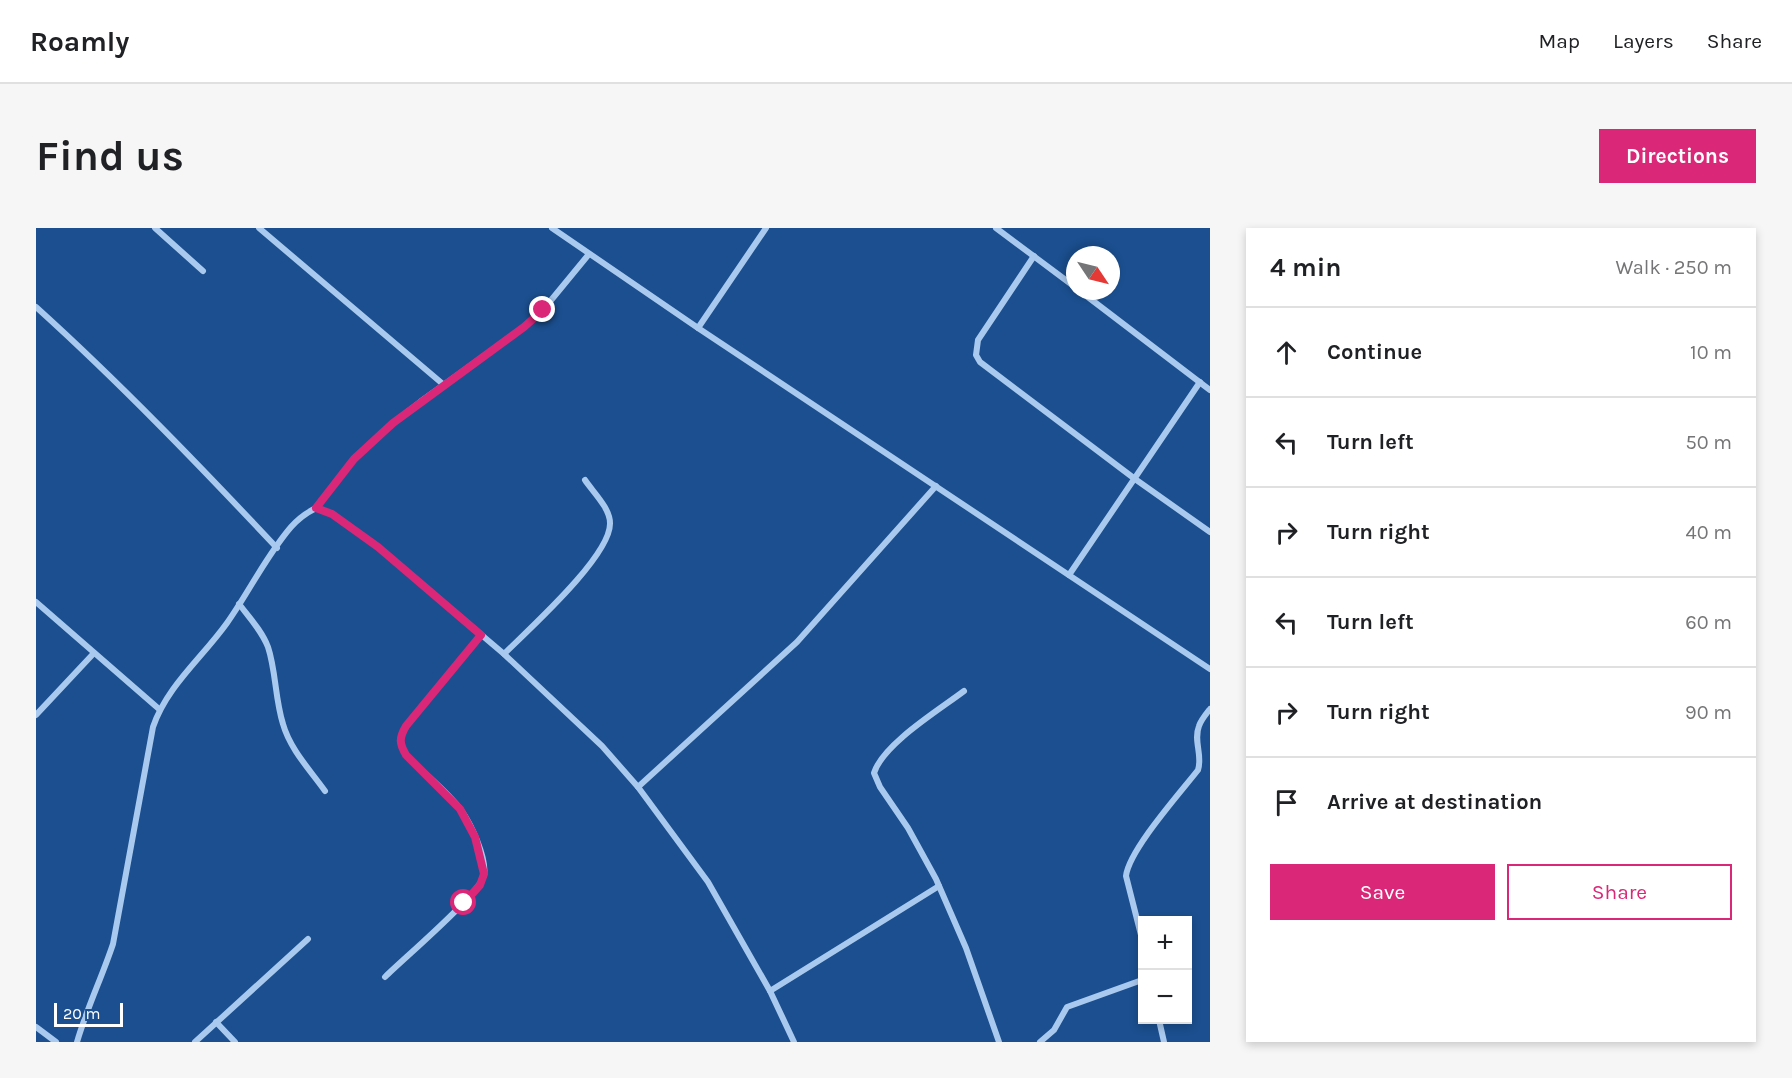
<!DOCTYPE html>
<meta charset="utf-8">
<style>
body{margin:0;font-family:Karla,sans-serif;background:#f6f6f6;color:#202124}
.controls{position:absolute;right:18px;bottom:18px;display:grid;overflow:hidden;border-radius:0px;box-shadow:0 3px 9px #0003}
.controls button{width:54px;height:54px;display:grid;place-items:center;padding:0;border:0;border-bottom:2px solid #e0e0e0;background:#fff;color:#202124;font:30px sans-serif}
.compass{position:absolute;left:1030px;top:18px;width:54px;height:54px;border-radius:50%;background:#fff;box-shadow:0 3px 9px #0003;rotate:125deg}
.scale{position:absolute;left:18px;bottom:15px;width:69px;box-sizing:border-box;padding-left:6px;border:3px solid #fff;border-top:0;font-size:16px;line-height:21px;white-space:nowrap;color:#fff;-webkit-text-stroke:4px #1b4f8f;paint-order:stroke}
.stop{position:absolute;width:18px;height:18px;margin:-14px;border:4px solid #db2777;border-radius:50%;background:#fff}
.stop.end{background:#db2777;border-color:#fff;box-shadow:0 2px 6px #0008}
.list{margin:0;padding:0;list-style:none}
h2{display:flex;justify-content:space-between;align-items:center;height:78px;margin:0;padding:0 24px;font-size:26px}
h2 small{font-size:20px;font-weight:400;color:#757577}
.list li{display:grid;grid-template-columns:39px 1fr auto;gap:18px;align-items:center;box-sizing:border-box;height:90px;padding:0 24px;border-top:2px solid #e0e0e0}
.list b{display:block;font-size:22px;white-space:nowrap}
.list em{font-size:20px;font-style:normal;color:#757577}
.actions{display:flex;gap:12px;padding:18px 24px}
.actions a{flex:1;padding:14px 0;border:2px solid #db2777;border-radius:0px;text-align:center;font-size:21px;color:#db2777}
.actions .main{background:#db2777;color:#fff}
.icon{flex:none;width:33px;height:33px;fill:none;stroke:currentColor;stroke-width:2;stroke-linecap:round;stroke-linejoin:round}
.map{position:relative;flex:none;width:1174px;height:814px;overflow:hidden;border-radius:0px}
header{display:flex;align-items:center;gap:36px;box-sizing:border-box;height:84px;padding:0 30px;background:#fff;border-bottom:2px solid #e0e0e0}
header strong{font-size:28px}
nav{display:flex;gap:33px;margin-inline-start:auto;font-size:21px}
.intro{display:flex;align-items:center;justify-content:space-between;box-sizing:border-box;height:144px;padding:0 36px}
h1{margin:0;font-size:42px}
.button{padding:15px 27px;border-radius:0px;background:#db2777;color:#fff;font-size:21px;font-weight:700}
main{display:flex;gap:36px;padding:0 36px}
aside{flex:1;background:#fff;border-radius:0px;box-shadow:0 3px 9px #0003}
.map>svg:first-child{display:block}
.lines{fill:none;stroke-linecap:round;stroke-linejoin:round}
.street{stroke:#a9c9ee;stroke-width:6}
.route{stroke:#db2777;stroke-width:8}
</style>
<header>
<strong>Roamly</strong>
<nav><a>Map</a><a>Layers</a><a>Share</a></nav>
</header>
<div class="intro"><h1>Find us</h1><a class="button">Directions</a></div>
<main>
<div class="map">
<svg width="1174" height="814" viewBox="0 0 1174 814">
<rect width="100%" height="100%" fill="#1b4f8f"/>
<g class="lines">
<g class="street">
<polyline points="119,0 167,43"/>
<polyline points="223,0 408,157"/>
<polyline points="516,0 662,100 1174,441"/>
<polyline points="960,0 1039,59"/>
<polyline points="998,28 942,112 940,127 944,134 1099,251 1174,304"/>
<polyline points="1044,63 1174,162"/>
<path d="M0,79c84,76 163,158 241,241"/>
<polyline points="662,100 730,0"/>
<polyline points="280,280 318,231 357,195 384,174 488,99 507,82 553,26"/>
<polyline points="1033,347 1164,154"/>
<polyline points="0,374 123,481"/>
<path d="M203,376c10,13 23,27 29,43 8,24 7,52 15,77 7,25 27,46 42,67"/>
<path d="M468,426c24,-24 107,-98 106,-131 0,-15 -17,-31 -25,-43"/>
<path d="M928,463c-25,19 -81,53 -90,82l6,14 28,41 28,51 30,69 33,94"/>
<polyline points="0,487 58,425"/>
<polyline points="602,559 761,414 900,258"/>
<path d="M1106,711l-16,-63c3,-26 54,-83 72,-106 5,-15 -5,-29 1,-44 2,-6 7,-12 11,-17"/>
<path d="M349,749c18,-18 95,-83 99,-102 3,-17 -13,-51 -23,-65 -15,-20 -37,-36 -55,-55 -7,-12 -7,-17 0,-29l75,-91"/>
<polyline points="734,763 903,658"/>
<polyline points="1123,792 1128,814"/>
<polyline points="180,794 199,814"/>
<polyline points="0,799 20,814"/>
<path d="M41,814c10,-34 25,-65 36,-98l40,-217c14,-41 49,-69 74,-104 22,-31 39,-67 64,-96 7,-8 15,-14 25,-19l16,6 46,33 126,107 98,92 36,41 70,95 62,109 24,51"/>
<polyline points="159,814 272,711"/>
<polyline points="1004,814 1018,802 1031,779 1106,752"/>
</g>
</g>
<g class="lines">
<path class="route" d="M428,675l16,-18 4,-11 -9,-37 -15,-28 -54,-54c-7,-12 -7,-17 0,-29l75,-91 -103,-88 -46,-33 -16,-6 38,-49 39,-36 131,-96 19,-17"/>
</g>
</svg>
<div class="controls">
<button>+</button>
<button>−</button>
</div>
<svg class="compass" viewBox="-18 -18 36 36"><path d="M0-13l5 13h-10z" fill="#e53935"/><path d="M0 13l5-13h-10z" fill="#757577"/></svg>
<div class="scale">20 m</div>
<div class="stop" style="left:428px;top:675px"></div>
<div class="stop end" style="left:507px;top:82px"></div>
</div>
<aside>
<h2>4 min<small>Walk · 250 m</small></h2>
<ul class="list">
<li><svg class="icon" aria-label="ahead" viewBox="0 0 24 24"><path d="M12 20V5M6 11l6-6 6 6"/></svg><div><b>Continue</b></div><em>10 m</em></li>
<li><svg class="icon" aria-label="left" viewBox="0 0 24 24"><path d="M17 20v-9H6M10 6l-5 5 5 5"/></svg><div><b>Turn left</b></div><em>50 m</em></li>
<li><svg class="icon" aria-label="right" viewBox="0 0 24 24"><path d="M7 20v-9h11M14 6l5 5-5 5"/></svg><div><b>Turn right</b></div><em>40 m</em></li>
<li><svg class="icon" aria-label="left" viewBox="0 0 24 24"><path d="M17 20v-9H6M10 6l-5 5 5 5"/></svg><div><b>Turn left</b></div><em>60 m</em></li>
<li><svg class="icon" aria-label="right" viewBox="0 0 24 24"><path d="M7 20v-9h11M14 6l5 5-5 5"/></svg><div><b>Turn right</b></div><em>90 m</em></li>
<li><svg class="icon" aria-label="arrive" viewBox="0 0 24 24"><path d="M6 21V4h12l-3 4 3 4H6"/></svg><div><b>Arrive at destination</b></div></li>
</ul>
<div class="actions"><a class="main">Save</a><a>Share</a></div>
</aside>
</main>
